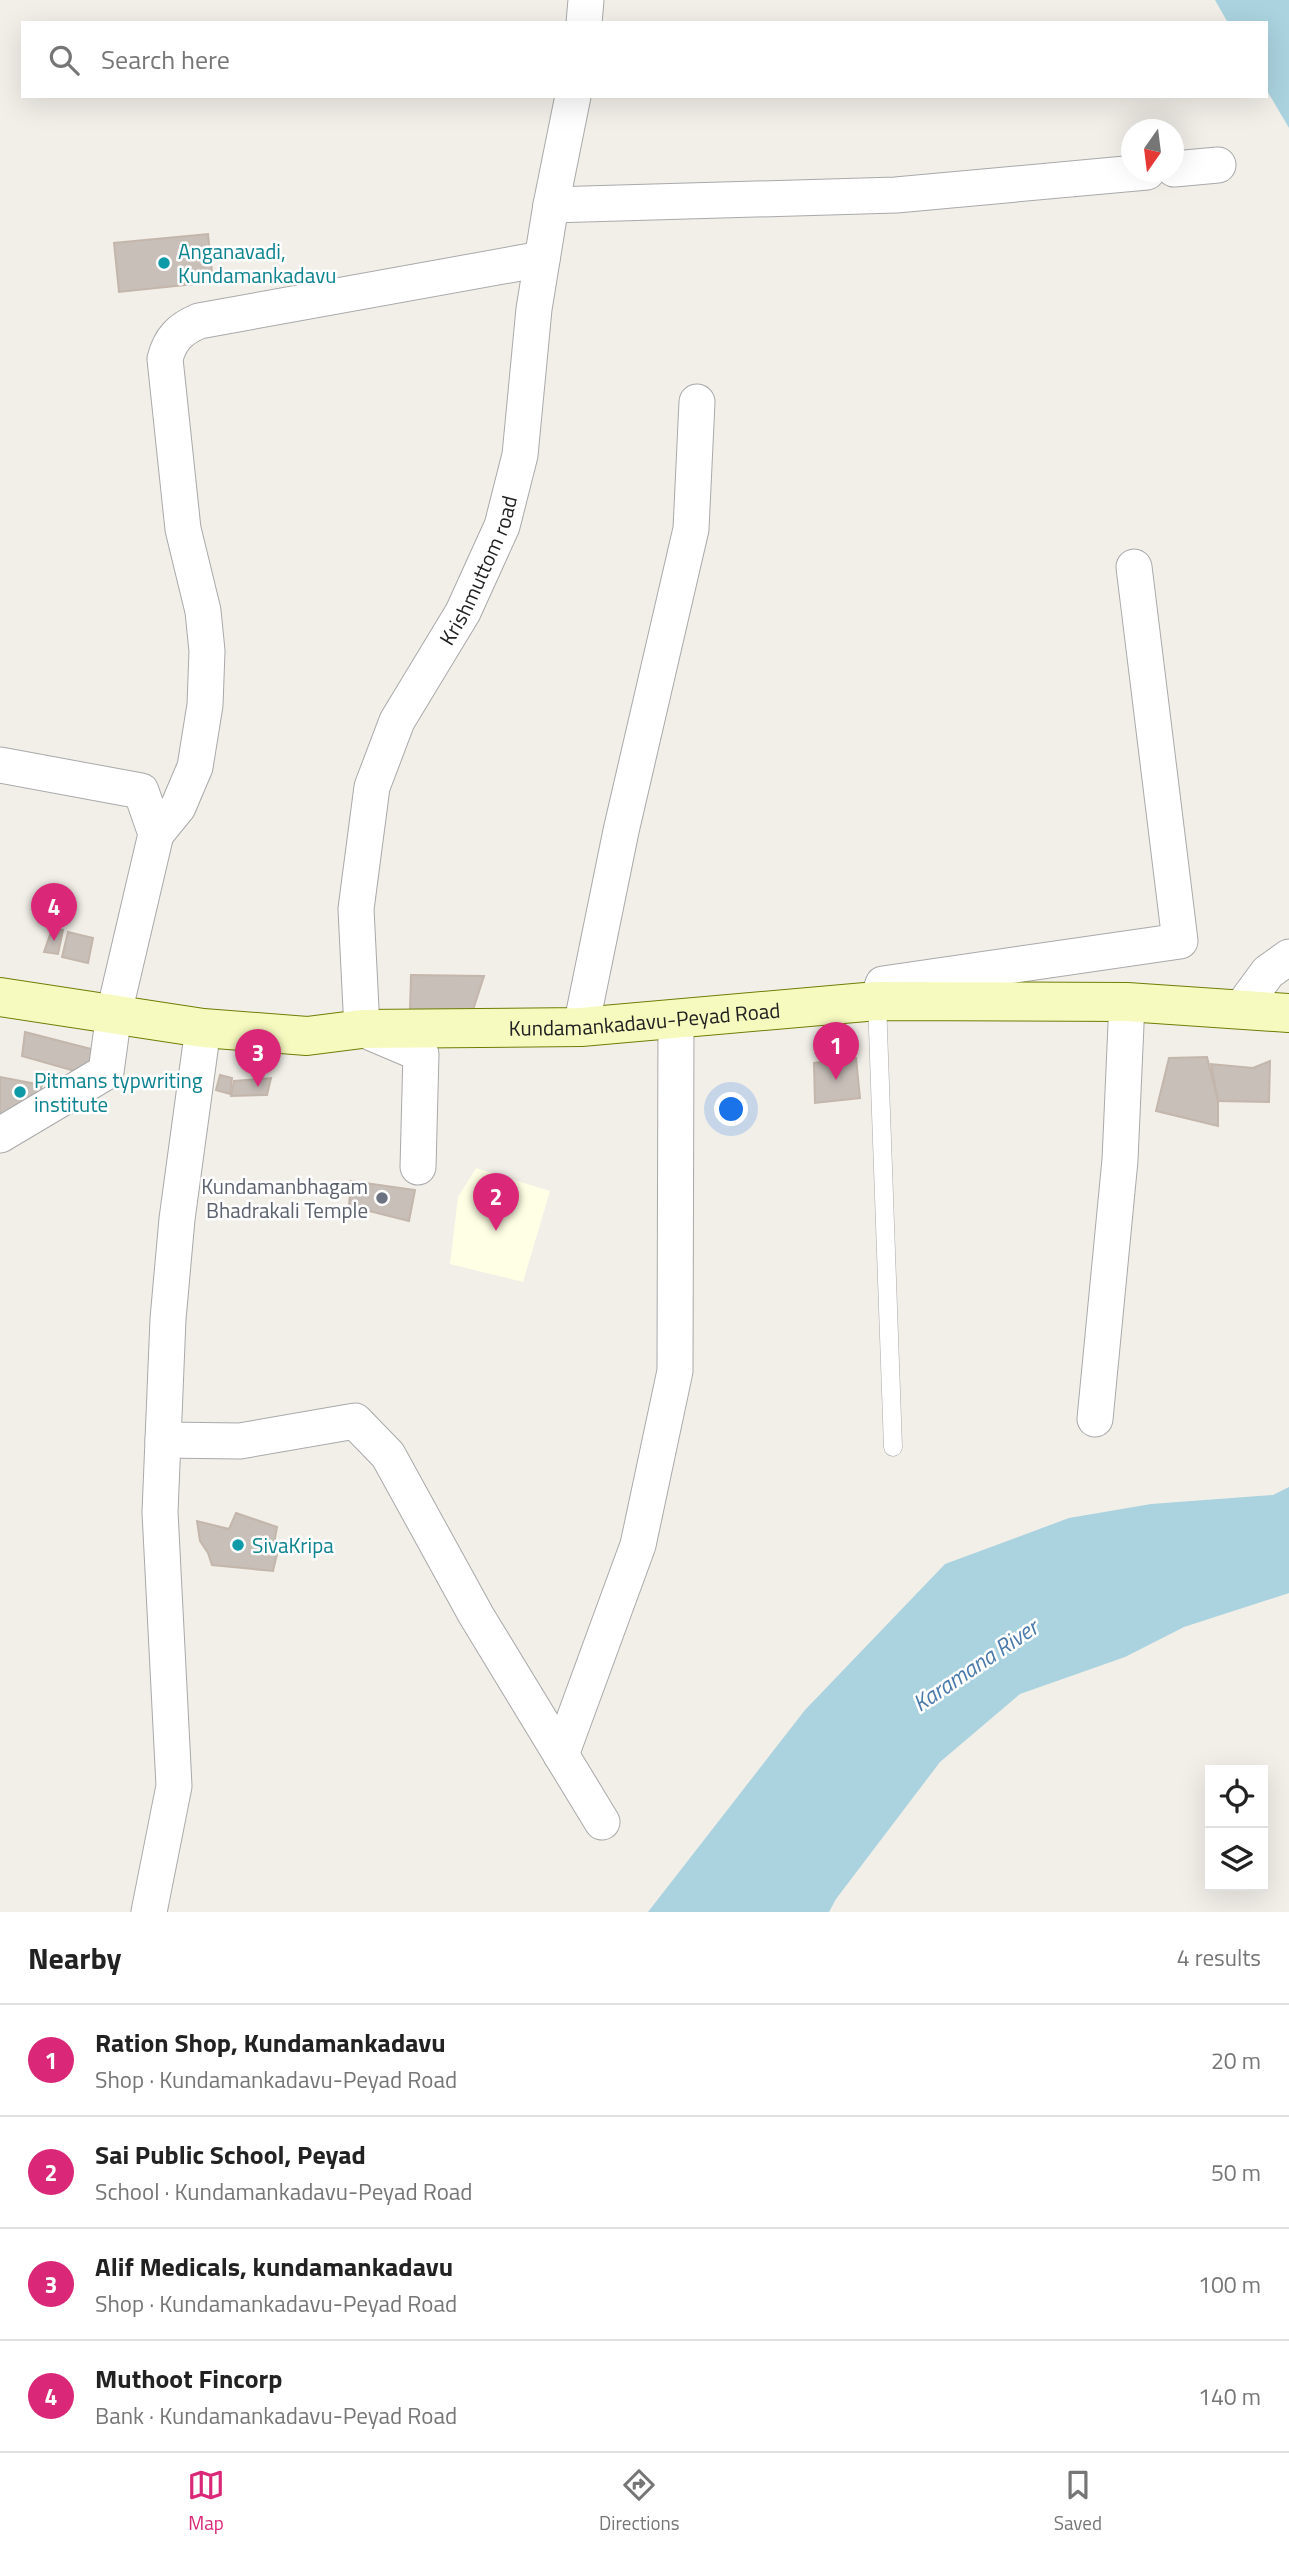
<!DOCTYPE html>
<meta charset="utf-8">
<style>
body{margin:0;font-family:"Titillium Web",sans-serif;background:#f2f2f2;color:#222}
.controls{position:absolute;right:21px;bottom:21px;display:grid;overflow:hidden;border-radius:0px;box-shadow:0 7px 28px #0002}
.controls button{width:63px;height:63px;display:grid;place-items:center;padding:0;border:0;border-bottom:2px solid #e0e0e0;background:#fff;color:#222;font:35px sans-serif}
.compass{position:absolute;left:1121px;top:119px;width:63px;height:63px;border-radius:50%;background:#fff;box-shadow:0 7px 28px #0002;rotate:194deg}
.you{position:absolute;left:732px;top:1110px;width:24px;height:24px;margin:-18px;border:5px solid #fff;border-radius:50%;background:#1a73e8;box-shadow:0 0 0 10px #1a73e833}
.badge{display:grid;place-items:center;width:46px;height:46px;border-radius:50%;background:#db2777;color:#fff;font-size:23px;font-weight:700}
.pin{position:absolute;translate:-50% -58px;filter:drop-shadow(0 2px 4px #0008)}
.pin::after{content:'';position:absolute;top:37px;width:24px;height:21px;background:inherit;clip-path:polygon(0 0,100% 0,50% 100%)}
.list{margin:0;padding:0;list-style:none}
h2{display:flex;justify-content:space-between;align-items:center;height:91px;margin:0;padding:0 28px;font-size:30px}
h2 small{font-size:23px;font-weight:400;color:#767676}
.list li{display:grid;grid-template-columns:46px 1fr auto;gap:21px;align-items:center;box-sizing:border-box;height:112px;padding:0 28px;border-top:2px solid #e0e0e0}
.list b{display:block;font-size:26px;white-space:nowrap}
.list p{margin:0;font-size:23px;white-space:nowrap;color:#767676}
.list em{font-size:23px;font-style:normal;color:#767676}
.icon{flex:none;width:38px;height:38px;fill:none;stroke:currentColor;stroke-width:2;stroke-linecap:round;stroke-linejoin:round}
.map{position:relative;flex:none;width:1289px;height:1912px;overflow:hidden}
.search{position:absolute;background:#fff;box-shadow:0 7px 28px #0002;left:21px;right:21px;top:21px;height:77px;display:flex;align-items:center;gap:18px;box-sizing:border-box;padding:0 24px;border-radius:0px;color:#767676;font-size:26px}
.sheet{height:539px;background:#fff}
nav{display:flex;justify-content:space-around;align-items:center;box-sizing:border-box;height:98px;border-top:2px solid #e0e0e0;background:#fff;font-size:19px;color:#767676}
nav a{display:grid;justify-items:center;gap:4px}
nav .on{color:#db2777}
.map>svg:first-child{display:block}
.education{fill:#ffffe5}
.water{fill:#aad3df}
.building{fill:#c7bfb8;stroke:#c4b6ab;stroke-width:2}
.lines{fill:none;stroke-linecap:round;stroke-linejoin:round}
.service-casing{stroke:#a9a9a9;stroke-width:19}
.minor-casing{stroke:#a9a9a9;stroke-width:37}
.secondary-casing{stroke:#707d05;stroke-width:40}
.service{stroke:#fff;stroke-width:18}
.minor{stroke:#fff;stroke-width:35}
.secondary{stroke:#f7fabf;stroke-width:38}
.culture-dot{fill:#0f9aa8;stroke:#fff;stroke-width:2.5}
.worship-dot{fill:#6b7280;stroke:#fff;stroke-width:2.5}
.labels{text-anchor:middle;dominant-baseline:central;stroke-width:5;stroke-linejoin:round;paint-order:stroke}
.culture-label{font-size:21px;fill:#0d838f;stroke:#fff;text-anchor:start}
.street-label{font-size:21px;fill:#222;stroke:#fff}
.worship-label{font-size:21px;fill:#5b616d;stroke:#fff;text-anchor:end}
.water-label{font-size:23px;font-style:italic;fill:#4a7aab;stroke:#fff}
</style>
<div class="map">
<svg width="1289" height="1912" viewBox="0 0 1289 1912">
<rect width="100%" height="100%" fill="#f2efe9"/>
<polygon class="education" points="476,1168 550,1191 523,1282 450,1264 458,1197"/>
<g class="water">
<polygon points="1215,0 1289,0 1289,128 1266,89 1266,23 1228,23"/>
<polygon points="1289,1487 1289,1593 1184,1627 1125,1657 1020,1694 940,1762 836,1899 829,1912 648,1912 805,1710 945,1564 1069,1518 1151,1504 1273,1495"/>
</g>
<g class="building">
<polygon points="208,234 213,282 119,292 114,243"/>
<polygon points="52,929 63,930 58,954 44,952"/>
<polygon points="68,932 93,938 88,963 62,957"/>
<polygon points="411,975 484,976 472,1013 410,1012"/>
<polygon points="25,1032 95,1050 89,1075 22,1056"/>
<polygon points="1207,1057 1218,1101 1218,1126 1156,1111 1169,1058"/>
<polygon points="856,1058 860,1098 815,1103 814,1063"/>
<polygon points="1270,1061 1269,1102 1218,1101 1211,1064 1253,1068"/>
<polygon points="220,1075 232,1078 230,1094 216,1090"/>
<polygon points="0,1077 42,1085 38,1098 0,1118"/>
<polygon points="271,1078 267,1095 231,1096 234,1081"/>
<polygon points="351,1181 415,1190 409,1221 349,1206"/>
<polygon points="236,1513 277,1527 273,1549 278,1550 273,1571 212,1565 208,1553 200,1541 197,1521 229,1529"/>
</g>
<g class="lines">
<g class="service-casing">
<polyline id="service" points="877,1001 893,1447"/>
</g>
<g class="minor-casing">
<g id="minor">
<polyline points="584,23 586,0"/>
<polyline points="1174,169 1218,165"/>
<polyline points="551,205 896,195 1147,172"/>
<polyline points="0,765 141,791 156,834 114,1013 106,1072 0,1135"/>
<path d="M156,834l22,-27 17,-40 10,-62 2,-54 -4,-40 -20,-82 -18,-170c5,-20 15,-30 34,-38l343,-62"/>
<polyline points="877,1001 883,984 1180,941 1134,567"/>
<polyline points="1240,1010 1268,972 1289,957"/>
<polyline points="581,1027 621,831 691,529 697,402"/>
<path id="s1" d="M418,1167l3,-113 -59,-25 -6,-120 16,-122 25,-66 66,-109 39,-86 18,-71 14,-146 17,-104 22,-109"/>
<polyline points="1095,1419 1120,1160 1127,1002"/>
<polyline points="163,1440 240,1441 355,1421 388,1455 476,1615 602,1822"/>
<polyline points="561,1755 638,1545 675,1371 676,1018"/>
<polyline points="149,1912 174,1786 160,1512 163,1440 168,1319 177,1219 203,1028"/>
</g>
</g>
<g class="secondary-casing">
<g id="secondary">
<path id="s2" d="M0,997l203,31 104,8 55,-7 219,-2 296,-26 250,1 162,11"/>
</g>
</g>
<use href="#service" class="service"/>
<use href="#minor" class="minor"/>
<use href="#secondary" class="secondary"/>
</g>
<g class="culture-dot">
<circle cx="164" cy="263" r="7"/>
<circle cx="20" cy="1092" r="7"/>
<circle cx="238" cy="1545" r="7"/>
</g>
<circle class="worship-dot" cx="382" cy="1198" r="7"/>
<g class="labels">
<g class="culture-label">
<text x="178" y="251">Anganavadi,<tspan x="178" dy="24">Kundamankadavu</tspan></text>
<text x="34" y="1080">Pitmans typwriting<tspan x="34" dy="24">institute</tspan></text>
<text x="252" y="1545">SivaKripa</text>
</g>
<g class="street-label">
<text stroke="none"><textPath href="#s1" startOffset="663">Krishmuttom road</textPath></text>
<text stroke="none"><textPath href="#s2" startOffset="648">Kundamankadavu-Peyad Road</textPath></text>
</g>
<g class="worship-label">
<text x="368" y="1186">Kundamanbhagam<tspan x="368" dy="24">Bhadrakali Temple</tspan></text>
</g>
<g class="water-label">
<text transform="translate(975 1665) rotate(-34)">Karamana River</text>
</g>
</g>
</svg>
<div class="controls">
<button><svg class="icon" aria-label="locate" viewBox="0 0 24 24"><circle cx="12" cy="12" r="6"/><path d="M12 2v4M12 18v4M2 12h4M18 12h4"/></svg></button>
<button><svg class="icon" aria-label="layers" viewBox="0 0 24 24"><path d="M12 4l9 5-9 5-9-5zM3 14l9 5 9-5"/></svg></button>
</div>
<svg class="compass" viewBox="-18 -18 36 36"><path d="M0-13l5 13h-10z" fill="#e53935"/><path d="M0 13l5-13h-10z" fill="#767676"/></svg>
<div class="you"></div>
<div class="pin badge" style="left:836px;top:1080px">1</div>
<div class="pin badge" style="left:496px;top:1231px">2</div>
<div class="pin badge" style="left:258px;top:1087px">3</div>
<div class="pin badge" style="left:54px;top:941px">4</div>
<div class="search"><svg class="icon" aria-label="search" viewBox="0 0 24 24"><circle cx="10" cy="10" r="6"/><path d="M15 15l6 6"/></svg>Search here</div>
</div>
<section class="sheet">
<h2>Nearby<small>4 results</small></h2>
<ul class="list">
<li><span class="badge">1</span><div><b>Ration Shop, Kundamankadavu</b><p>Shop · Kundamankadavu-Peyad Road</p></div><em>20 m</em></li>
<li><span class="badge">2</span><div><b>Sai Public School, Peyad</b><p>School · Kundamankadavu-Peyad Road</p></div><em>50 m</em></li>
<li><span class="badge">3</span><div><b>Alif Medicals, kundamankadavu</b><p>Shop · Kundamankadavu-Peyad Road</p></div><em>100 m</em></li>
<li><span class="badge">4</span><div><b>Muthoot Fincorp</b><p>Bank · Kundamankadavu-Peyad Road</p></div><em>140 m</em></li>
</ul>
</section>
<nav>
<a class="on"><svg class="icon" aria-label="map" viewBox="0 0 24 24"><path d="M3 6l6-2 6 2 6-2v14l-6 2-6-2-6 2zM9 4v14M15 6v14"/></svg>Map</a>
<a><svg class="icon" aria-label="directions" viewBox="0 0 24 24"><path d="M12 3l9 9-9 9-9-9zM9 14v-3h6M13 9l2 2-2 2"/></svg>Directions</a>
<a><svg class="icon" aria-label="saved" viewBox="0 0 24 24"><path d="M7 4h10v16l-5-4-5 4z"/></svg>Saved</a>
</nav>
